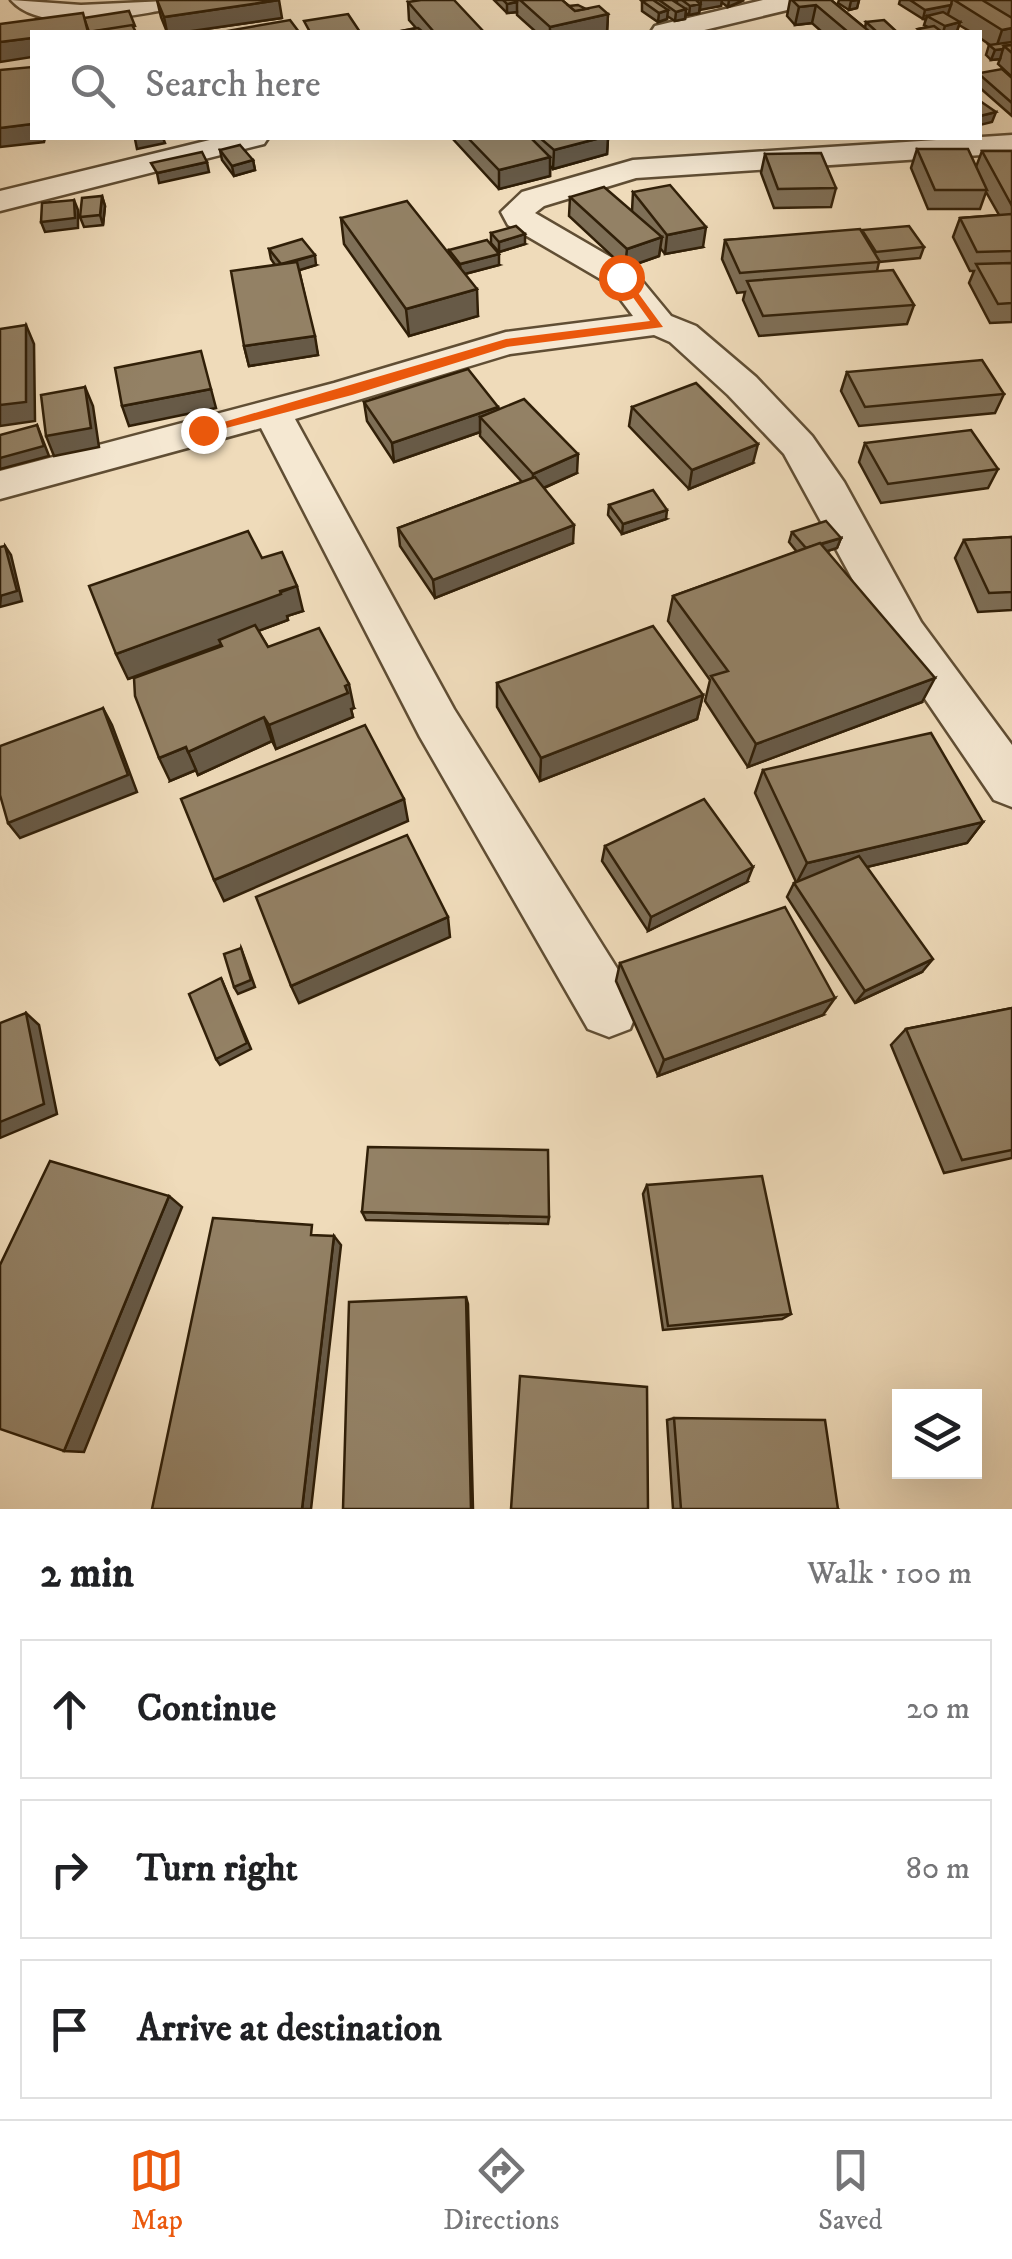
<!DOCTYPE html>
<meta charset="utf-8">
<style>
body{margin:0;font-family:"IM FELL DW Pica",serif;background:#f6f6f6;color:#202124}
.controls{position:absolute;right:30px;bottom:30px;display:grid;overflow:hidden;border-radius:0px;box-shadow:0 10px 40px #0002}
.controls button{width:90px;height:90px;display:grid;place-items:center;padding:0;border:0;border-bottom:2px solid #e0e0e0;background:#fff;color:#202124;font:50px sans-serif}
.stop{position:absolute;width:30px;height:30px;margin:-22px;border:8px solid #ea580c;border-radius:50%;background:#fff}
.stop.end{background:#ea580c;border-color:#fff;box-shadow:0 2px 10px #0008}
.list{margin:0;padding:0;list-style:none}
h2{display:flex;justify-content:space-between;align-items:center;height:130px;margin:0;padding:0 40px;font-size:42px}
h2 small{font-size:32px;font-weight:400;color:#757577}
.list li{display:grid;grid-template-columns:65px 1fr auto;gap:30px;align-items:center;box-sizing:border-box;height:140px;margin:0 20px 20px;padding:0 20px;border:2px solid #e0e0e0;border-radius:0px}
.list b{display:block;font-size:38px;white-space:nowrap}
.list em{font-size:32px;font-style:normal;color:#757577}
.icon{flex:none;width:55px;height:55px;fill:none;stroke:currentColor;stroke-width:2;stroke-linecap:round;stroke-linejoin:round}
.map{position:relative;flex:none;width:1012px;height:1509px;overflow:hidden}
.search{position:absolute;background:#fff;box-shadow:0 10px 40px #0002;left:30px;right:30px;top:30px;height:110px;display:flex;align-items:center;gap:25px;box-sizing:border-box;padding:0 35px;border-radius:0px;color:#757577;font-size:38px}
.sheet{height:610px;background:#fff}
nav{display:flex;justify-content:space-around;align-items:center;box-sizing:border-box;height:140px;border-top:2px solid #e0e0e0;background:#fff;font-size:28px;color:#757577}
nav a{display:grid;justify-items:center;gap:5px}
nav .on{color:#ea580c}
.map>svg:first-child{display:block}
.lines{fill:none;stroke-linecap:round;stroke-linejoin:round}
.minor-casing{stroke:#604e34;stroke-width:5}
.minor{fill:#f5e8d2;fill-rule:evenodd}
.wall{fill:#7e6f57;stroke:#301f08;stroke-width:2.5}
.shaded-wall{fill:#675a47;stroke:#301f08;stroke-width:2.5}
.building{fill:#938165;stroke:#301f08;stroke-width:2.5}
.route{fill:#ea580c}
</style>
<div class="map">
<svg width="1012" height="1509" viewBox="0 0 1012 1509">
<rect width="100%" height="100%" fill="#efdbba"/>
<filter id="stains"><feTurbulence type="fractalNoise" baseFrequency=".002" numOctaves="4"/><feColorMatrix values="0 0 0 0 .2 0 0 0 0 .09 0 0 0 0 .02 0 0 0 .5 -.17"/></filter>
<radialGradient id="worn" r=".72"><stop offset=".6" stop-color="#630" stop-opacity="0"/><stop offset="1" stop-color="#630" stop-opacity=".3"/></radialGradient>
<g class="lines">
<g class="minor-casing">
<g id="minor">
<path d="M11,0l70,5 107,-5 -13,8c-41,7 -133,28 -164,-8z"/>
<polygon points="763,0 808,0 804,6 696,32 651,32 655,26"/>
<polygon points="1012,135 1012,153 636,178 544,206 535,213 633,270 671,316 696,326 756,377 812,436 844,482 921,622 1012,745 1012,807 994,800 889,646 784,454 728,395 670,342 654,335 510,354 295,419 454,709 630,989 638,1009 630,1029 609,1037 588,1029 420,737 261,428 0,499 0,471 334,383 506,332 633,316 609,284 508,225 501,212 522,192 633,160"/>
<polygon points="218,138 268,138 264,144 0,211 0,191"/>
</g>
</g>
<use href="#minor" class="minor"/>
</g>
<g class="wall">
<polygon points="157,0 282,18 185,32 167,32 161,17"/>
<polygon points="494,0 562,0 569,6 608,14 607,32 536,32 517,15 517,12 507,13"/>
<polygon points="648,0 674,0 677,3 677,0 744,0 728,7 721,2 721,6 700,9 699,13 689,15 686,13 685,19 675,21 667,16 667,19 658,22 642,11 642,1"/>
<polygon points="790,0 831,0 865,28 866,22 897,32 822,32 812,23 795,25 787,16"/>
<polygon points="839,0 859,0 857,8 849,10 838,3"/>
<polygon points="900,0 1012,0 1012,77 998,64 1000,59 991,60 986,55 989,45 990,45 980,38 980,32 971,32 959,25 957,31 953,32 917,32 918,29 928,27 924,25 926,19 923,19 899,4"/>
<polygon points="408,2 484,32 396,32 416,28 409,20"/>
<polygon points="980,73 1012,78 1012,116 980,88"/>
<polygon points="452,138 608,138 607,154 553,169 550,166 550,176 499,189"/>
<polygon points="917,149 976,167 982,151 1012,151 1012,322 990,323 969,283 974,271 970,271 953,237 960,218 999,215 986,192 980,209 928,209 911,168"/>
<polygon points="220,150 253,160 255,170 234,176 222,160"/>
<polygon points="765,154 836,188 831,207 774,208 761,173"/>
<polygon points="633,192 703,247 665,254 660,248 659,256 625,268 569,216 570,197 632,211"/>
<polygon points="102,196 105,206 103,225 84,227 80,217"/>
<polygon points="341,218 449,254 449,250 499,265 465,274 478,316 409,336 344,244"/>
<polygon points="862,232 924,247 920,258 879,262 877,271 914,305 907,324 759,336 743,300 745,292 737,293 722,259 725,240"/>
<polygon points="491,233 525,244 499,252 491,243"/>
<polygon points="269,249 316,265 299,270 318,355 249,366 244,346 275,265 271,259"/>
<polygon points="847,372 1004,394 995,413 859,426 841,391"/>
<polygon points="364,402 498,407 498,409 577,473 544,488 573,543 435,598 400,546 398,528 522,482 480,436 480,432 394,462 367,421"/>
<polygon points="632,407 753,463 689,489 629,426"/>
<polygon points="865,443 998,469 988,488 881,503 859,462"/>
<polygon points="609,505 666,519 622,534 608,515"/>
<polygon points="792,532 841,538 837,548 827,551 922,702 748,767 705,701 710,680 668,621 673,596 797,552 789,542"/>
<polygon points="1012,537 1012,610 978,612 955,558 964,540"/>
<polygon points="262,558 303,611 287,616 288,620 258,631 268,647 354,708 351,709 353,717 276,749 272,741 198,775 196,770 170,781 221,647 220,645 128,679"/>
<polygon points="497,683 703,695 697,719 540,781 497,707"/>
<polygon points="763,770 983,822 967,843 867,867 922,972 855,1003 787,897 794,883 796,882 755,793"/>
<polygon points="605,846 747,882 648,931 602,861"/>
<polygon points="620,963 823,1015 658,1076 616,981"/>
<polygon points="1012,1008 1012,1158 944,1173 891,1045 906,1029"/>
<polygon points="647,1185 791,1314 782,1319 663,1330 643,1194"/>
<polygon points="362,1212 549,1217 548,1224 366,1220"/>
<polygon points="674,1418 838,1509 673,1509 667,1420"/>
</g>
<g class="shaded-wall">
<polygon points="279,0 282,18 185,32 167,32 164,17"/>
<polygon points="701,0 722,0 721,6 700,10"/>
<polygon points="729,0 744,0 728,7"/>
<polygon points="859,0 857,8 849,10 851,1"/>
<polygon points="517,2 517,12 507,13 507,4"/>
<polygon points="700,4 699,13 689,15 690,6"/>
<polygon points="816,5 812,23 795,25 799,7"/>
<polygon points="951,5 948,14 931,18 927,16 926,19 923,19 925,10"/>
<polygon points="686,9 685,19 675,21 676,12"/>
<polygon points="668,10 667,19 658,22 659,13"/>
<polygon points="608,14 607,32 550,32 550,27"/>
<polygon points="960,22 957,31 943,32 945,26"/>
<polygon points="1012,28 1012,45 996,48 1002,30"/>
<polygon points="32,38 32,57 0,62 0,42"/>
<polygon points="1003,49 1000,59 991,60 995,50"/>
<polygon points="996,112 992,122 980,125 980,116"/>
<polygon points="32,124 32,138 45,138 44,142 0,147 0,128"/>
<polygon points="143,138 163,138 165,143 137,149 135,139"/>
<polygon points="600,138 608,138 607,154 553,169 554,150"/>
<polygon points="550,157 550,176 499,189 499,170"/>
<polygon points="253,160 255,170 234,176 232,166"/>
<polygon points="207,162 209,172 159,183 157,173"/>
<polygon points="102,196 105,206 103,225 100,215"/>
<polygon points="74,200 78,210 78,228 45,232 41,222"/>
<polygon points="706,227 703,247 665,254 667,235"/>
<polygon points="525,234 525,244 499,252 499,242"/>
<polygon points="662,237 659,256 625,268 627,249"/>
<polygon points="499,254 499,265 461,275 460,264"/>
<polygon points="315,255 316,265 284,275 282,265"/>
<polygon points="477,289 478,316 409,336 406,309"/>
<polygon points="26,325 34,344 35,421 0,426 0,405"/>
<polygon points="315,336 318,355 249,366 244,346"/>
<polygon points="85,387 93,406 99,447 54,456 46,436"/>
<polygon points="211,389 216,408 129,426 122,406"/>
<polygon points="498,407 498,426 480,417 480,432 394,462 392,443"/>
<polygon points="37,425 49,456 0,469 0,458"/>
<polygon points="758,444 753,463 689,489 692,470"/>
<polygon points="578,454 577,473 532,493 533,474"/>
<polygon points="667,510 666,519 622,534 623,524"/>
<polygon points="574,525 573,543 435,598 433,580"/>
<polygon points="841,538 837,548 803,559 806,549"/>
<polygon points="5,546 11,555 22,601 0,607"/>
<polygon points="297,586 303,611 287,616 288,620 128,679 116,654"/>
<polygon points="935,678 922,702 748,767 756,744"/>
<polygon points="349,684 354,708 351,709 353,717 276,749 269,725"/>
<polygon points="703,695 697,719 540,781 541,758"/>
<polygon points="103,708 112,725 137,792 20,838 8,823"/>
<polygon points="264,717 272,741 198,775 188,752"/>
<polygon points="186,747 196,770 170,781 159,758"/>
<polygon points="404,799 408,821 224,901 214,880"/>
<polygon points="983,822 967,843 796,884 807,863"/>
<polygon points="753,867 747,882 648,931 651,917"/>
<polygon points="448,917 450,937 299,1003 291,986"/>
<polygon points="241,948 255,987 238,994 234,987"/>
<polygon points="933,959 922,972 855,1003 865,991"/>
<polygon points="221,978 251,1049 220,1065 216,1059"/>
<polygon points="835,998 823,1015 658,1076 664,1060"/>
<polygon points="26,1013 39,1025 57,1114 0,1138 0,1122"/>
<polygon points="169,1196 182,1207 84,1452 64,1451"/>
<polygon points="334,1236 341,1245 311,1509 302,1509"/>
<polygon points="466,1297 468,1304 473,1509 471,1509"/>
</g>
<g class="building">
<polygon points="157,0 279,0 164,17"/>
<polygon points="421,0 454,0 484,32 434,32 408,2"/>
<polygon points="503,0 517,0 517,2 507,4"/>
<polygon points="520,0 562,0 575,11 599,6 608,14 550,27"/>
<polygon points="648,0 653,0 668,10 659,13 642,1"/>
<polygon points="659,0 672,0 686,9 676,12"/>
<polygon points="682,0 696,0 700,4 690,6"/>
<polygon points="792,0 831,0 870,32 848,32 816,5 799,7"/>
<polygon points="910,0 952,0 951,5 925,10"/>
<polygon points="954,0 982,0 1012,18 1012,28 1002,30"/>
<polygon points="578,5 586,9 575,11 569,6"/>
<polygon points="129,11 135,26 89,32 84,18"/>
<polygon points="943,12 960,22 945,26 927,16"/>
<polygon points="83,13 88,32 132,25 136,32 32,32 32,38 0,42 0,24"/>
<polygon points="348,14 360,32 310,32 304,21"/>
<polygon points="290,20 299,32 228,32 227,31"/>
<polygon points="884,20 897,32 877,32 866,22"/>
<polygon points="934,26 942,32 922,32 918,29"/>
<polygon points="418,28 423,32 396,32"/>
<polygon points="1012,42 1012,45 1004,46 1003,49 995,50 989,45"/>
<polygon points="1012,45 1012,53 1004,46"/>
<polygon points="32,67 32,124 0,128 0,70"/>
<polygon points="1002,69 1012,78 1012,103 980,75 980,73"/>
<polygon points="980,101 996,112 980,116"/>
<polygon points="468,138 531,138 550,157 499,170"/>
<polygon points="540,138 600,138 554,150"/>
<polygon points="240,145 253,160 232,166 220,150"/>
<polygon points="917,149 968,149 987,190 935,190"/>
<polygon points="982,151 1012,151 1012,206"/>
<polygon points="202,152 207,162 157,173 151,163"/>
<polygon points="821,153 836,188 778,189 765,154"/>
<polygon points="670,185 706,227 667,235 633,192"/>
<polygon points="604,187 662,237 627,249 570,197"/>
<polygon points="102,196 100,215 80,217 82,198"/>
<polygon points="74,200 75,218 41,222 42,203"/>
<polygon points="407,201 477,289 406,309 341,218"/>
<polygon points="1012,214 1012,251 977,252 960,218"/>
<polygon points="516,226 525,234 499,242 491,233"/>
<polygon points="909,226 924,247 876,252 862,230"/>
<polygon points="860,229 880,262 740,273 725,240"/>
<polygon points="302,239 315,255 281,264 269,249"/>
<polygon points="487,240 499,254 460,264 449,250"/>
<polygon points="297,262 315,336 244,346 231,271"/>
<polygon points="1012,263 1012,303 998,304 976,264"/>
<polygon points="893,270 914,305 763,316 747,281"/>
<polygon points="26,325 26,402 0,405 0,329"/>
<polygon points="201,351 211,389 122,406 115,368"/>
<polygon points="982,360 1004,394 865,407 847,372"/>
<polygon points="468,369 498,407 392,443 364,402"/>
<polygon points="696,383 758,444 692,470 632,407"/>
<polygon points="85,387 91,428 46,436 41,395"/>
<polygon points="524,399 578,454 533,474 480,417"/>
<polygon points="37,425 44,446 0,458 0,435"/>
<polygon points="971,430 998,469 888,484 865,443"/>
<polygon points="535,477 574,525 433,580 398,528"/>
<polygon points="653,490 667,510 623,524 609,505"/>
<polygon points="826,521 841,538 806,548 792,532"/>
<polygon points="248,531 262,558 282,552 297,586 280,591 281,594 116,654 89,586"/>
<polygon points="1012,537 1012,592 989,593 964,540"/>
<polygon points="820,543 935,678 756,744 711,676 728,671 673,596"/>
<polygon points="5,546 17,591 0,596 0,547"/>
<polygon points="255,625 268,647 319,628 349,684 345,686 348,693 269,725 264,717 188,752 186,747 159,758 135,696 134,678 222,646 219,640"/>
<polygon points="653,626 703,695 541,758 497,683"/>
<polygon points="103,708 128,775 8,823 0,795 0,746"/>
<polygon points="365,725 404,799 214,880 181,799"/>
<polygon points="931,733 983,822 807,863 763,770"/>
<polygon points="704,799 753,867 651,917 605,846"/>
<polygon points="407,835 448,917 291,986 256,897"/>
<polygon points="859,856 933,959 865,991 794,883"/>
<polygon points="785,907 835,998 664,1060 620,963"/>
<polygon points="241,948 251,980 234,987 224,954"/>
<polygon points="221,978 247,1043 216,1059 189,994"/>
<polygon points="1012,1008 1012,1150 962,1160 906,1029"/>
<polygon points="26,1013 44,1104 0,1122 0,1023"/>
<polygon points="368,1147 548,1150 549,1217 362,1212"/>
<polygon points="50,1161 169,1196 64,1451 0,1429 0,1265"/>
<polygon points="762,1176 791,1314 668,1326 647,1185"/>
<polygon points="213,1218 312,1225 311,1235 334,1236 302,1509 152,1509"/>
<polygon points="466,1297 471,1509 343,1509 349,1302"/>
<polygon points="520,1376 647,1387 648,1509 511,1509"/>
<polygon points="674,1418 825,1420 838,1509 681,1509"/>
</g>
<polygon class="route" points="617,275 625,275 663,327 507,347 352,395 203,434 197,430 506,339 650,321"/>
<rect width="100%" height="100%" filter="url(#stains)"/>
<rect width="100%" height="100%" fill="url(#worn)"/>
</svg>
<div class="controls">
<button><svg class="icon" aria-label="layers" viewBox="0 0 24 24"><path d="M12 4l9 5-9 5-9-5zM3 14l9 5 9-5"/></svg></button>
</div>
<div class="stop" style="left:621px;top:277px"></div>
<div class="stop end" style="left:203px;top:430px"></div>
<div class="search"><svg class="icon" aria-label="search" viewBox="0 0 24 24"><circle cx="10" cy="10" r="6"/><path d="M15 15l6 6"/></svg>Search here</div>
</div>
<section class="sheet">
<h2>2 min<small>Walk · 100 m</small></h2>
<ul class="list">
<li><svg class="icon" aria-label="ahead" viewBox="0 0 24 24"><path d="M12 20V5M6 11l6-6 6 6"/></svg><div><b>Continue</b></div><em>20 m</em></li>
<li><svg class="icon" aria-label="right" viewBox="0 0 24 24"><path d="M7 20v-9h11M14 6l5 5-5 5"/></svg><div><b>Turn right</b></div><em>80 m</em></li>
<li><svg class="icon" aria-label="arrive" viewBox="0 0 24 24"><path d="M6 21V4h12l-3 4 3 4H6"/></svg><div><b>Arrive at destination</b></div></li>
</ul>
</section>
<nav>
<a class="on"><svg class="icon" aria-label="map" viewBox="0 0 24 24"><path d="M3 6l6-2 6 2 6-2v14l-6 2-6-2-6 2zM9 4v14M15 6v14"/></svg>Map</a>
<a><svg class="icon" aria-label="directions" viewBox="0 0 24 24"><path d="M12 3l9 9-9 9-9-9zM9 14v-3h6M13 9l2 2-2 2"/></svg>Directions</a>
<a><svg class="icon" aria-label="saved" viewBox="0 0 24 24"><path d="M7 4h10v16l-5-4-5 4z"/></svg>Saved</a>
</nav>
